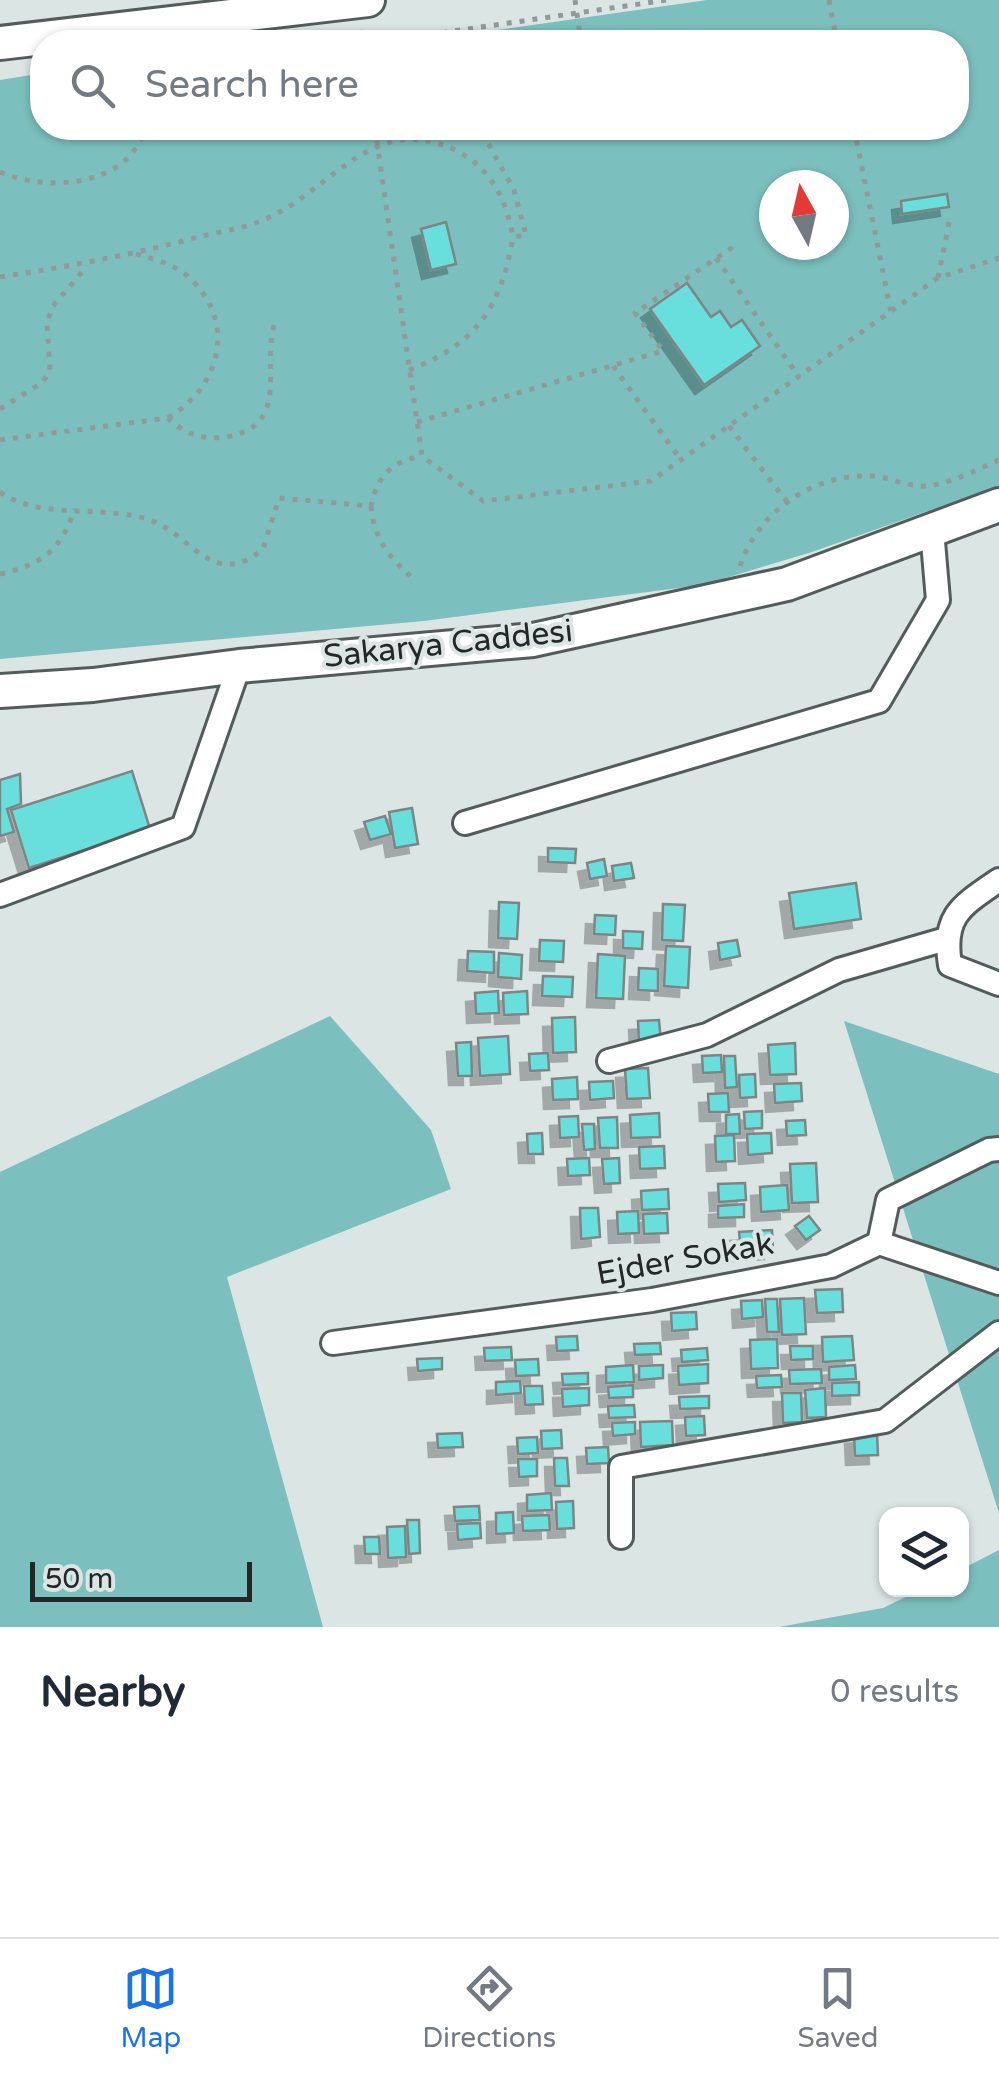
<!DOCTYPE html>
<style>
body{margin:0;font-family:"Varela Round",sans-serif;background:#f2f2f3;color:#1f2937}
.controls{position:absolute;right:30px;bottom:30px;display:grid;overflow:hidden;border-radius:20px;box-shadow:0 2px 8px #0004}
.controls button{width:90px;height:90px;display:grid;place-items:center;padding:0;border:0;border-bottom:2px solid #e0e1e3;background:#fff;color:#1f2937;font:50px sans-serif}
.compass{position:absolute;left:759px;top:170px;width:90px;height:90px;border-radius:50%;background:#fff;box-shadow:0 2px 8px #0004;rotate:352deg}
.scale{position:absolute;left:30px;bottom:25px;width:222px;box-sizing:border-box;padding-left:10px;border:5px solid #242727;border-top:0;font-size:28px;line-height:35px;white-space:nowrap;color:#242727;-webkit-text-stroke:8px #dbe5e4;paint-order:stroke}
.list{margin:0;padding:0;list-style:none}
h2{display:flex;justify-content:space-between;align-items:center;height:130px;margin:0;padding:0 40px;font-size:42px}
h2 small{font-size:32px;font-weight:400;color:#747a83}
.icon{flex:none;width:55px;height:55px;fill:none;stroke:currentColor;stroke-width:2;stroke-linecap:round;stroke-linejoin:round}
.map{position:relative;flex:none;width:999px;height:1627px;overflow:hidden}
.search{position:absolute;background:#fff;box-shadow:0 2px 8px #0004;left:30px;right:30px;top:30px;height:110px;display:flex;align-items:center;gap:25px;box-sizing:border-box;padding:0 35px;border-radius:40px;color:#747a83;font-size:38px}
.sheet{height:310px;background:#fff}
nav{display:flex;justify-content:space-around;align-items:center;box-sizing:border-box;height:140px;border-top:2px solid #e0e1e3;background:#fff;font-size:28px;color:#747a83}
nav a{display:grid;justify-items:center;gap:5px}
nav .on{color:#1a73e8}
.map>svg:first-child{display:block}
.green{fill:#7bc0be;fill-rule:evenodd}
.building{fill:#68dfdc;stroke:#7d8585;stroke-width:2.5;filter:url(#shadow)}
.lines{fill:none;stroke-linecap:round;stroke-linejoin:round}
.street-casing{stroke:#545c5b;stroke-width:28}
.secondary-casing{stroke:#545c5b;stroke-width:38}
.path{stroke:#929998;stroke-width:5;stroke-dasharray:5 8;stroke-linecap:butt}
.street{stroke:#fff;stroke-width:22}
.secondary{stroke:#fff;stroke-width:32}
.labels{text-anchor:middle;dominant-baseline:central;stroke-width:8;stroke-linejoin:round;paint-order:stroke}
.street-label{font-size:32px;fill:#242727;stroke:#dbe5e4}
</style>
<div class="map">
<svg width="999" height="1627" viewBox="0 0 999 1627">
<defs>
<filter id="shadow"><feDropShadow dx="-9" dy="9" stdDeviation="0" flood-color="#0004"/></filter>
</defs>
<rect width="100%" height="100%" fill="#dbe5e4"/>
<g class="green">
<path d="M707,0h292v486l-187,66 -110,33 -278,36 -424,38v-579l31,-5 11,22v31h914v-86h-541zM774,185h60v60h-60z"/>
<polygon points="330,1016 431,1130 451,1189 227,1277 323,1627 0,1627 0,1172"/>
<polygon points="844,1021 999,1074 999,1513"/>
<polygon points="999,1550 999,1627 779,1627 883,1608 920,1590 962,1590 962,1569"/>
</g>
<g class="building">
<polygon points="947,194 949,207 902,214 901,201"/>
<polygon points="446,222 456,264 431,270 421,229"/>
<polygon points="687,283 711,317 720,311 731,327 742,320 760,346 704,385 650,309"/>
<polygon points="132,771 150,829 29,868 11,810"/>
<polygon points="20,774 21,804 7,809 14,832 0,836 0,780"/>
<polygon points="412,808 418,844 395,848 389,812"/>
<polygon points="385,816 391,834 370,840 364,822"/>
<polygon points="548,848 576,849 575,863 548,862"/>
<polygon points="604,859 607,876 590,879 587,863"/>
<polygon points="631,863 634,878 614,881 612,866"/>
<polygon points="856,883 861,919 794,929 789,893"/>
<polygon points="499,902 519,903 517,939 498,938"/>
<polygon points="663,904 685,905 683,941 662,940"/>
<polygon points="595,915 616,916 615,935 594,934"/>
<polygon points="623,931 643,932 642,949 623,948"/>
<polygon points="540,940 564,941 563,962 539,961"/>
<polygon points="737,940 740,956 720,960 718,943"/>
<polygon points="666,946 690,947 688,988 664,986"/>
<polygon points="468,951 494,952 494,973 467,971"/>
<polygon points="499,953 522,955 521,979 498,977"/>
<polygon points="598,954 625,956 623,999 596,998"/>
<polygon points="639,968 658,969 658,991 638,990"/>
<polygon points="543,976 573,977 572,997 542,996"/>
<polygon points="498,991 499,1013 476,1014 475,993"/>
<polygon points="527,991 528,1014 504,1015 503,993"/>
<polygon points="575,1017 576,1052 553,1053 552,1018"/>
<polygon points="659,1020 661,1042 639,1043 638,1021"/>
<polygon points="508,1036 510,1074 480,1076 478,1038"/>
<polygon points="471,1042 472,1076 458,1076 456,1043"/>
<polygon points="795,1043 796,1074 770,1075 768,1045"/>
<polygon points="548,1053 549,1070 530,1071 529,1054"/>
<polygon points="721,1055 722,1072 703,1073 702,1056"/>
<polygon points="724,1056 735,1056 737,1087 725,1088"/>
<polygon points="648,1068 650,1098 627,1099 625,1069"/>
<polygon points="755,1074 756,1097 740,1098 739,1075"/>
<polygon points="577,1077 578,1099 553,1100 552,1079"/>
<polygon points="613,1081 614,1098 590,1100 589,1082"/>
<polygon points="801,1083 802,1101 775,1103 774,1084"/>
<polygon points="728,1093 729,1112 709,1112 708,1094"/>
<polygon points="762,1111 762,1128 745,1129 744,1112"/>
<polygon points="659,1113 660,1137 631,1138 630,1115"/>
<polygon points="739,1114 740,1134 726,1134 726,1115"/>
<polygon points="578,1116 579,1137 560,1138 559,1117"/>
<polygon points="617,1117 618,1148 600,1148 598,1118"/>
<polygon points="805,1120 806,1135 787,1136 786,1121"/>
<polygon points="582,1124 594,1124 595,1149 584,1150"/>
<polygon points="542,1133 543,1154 528,1154 527,1134"/>
<polygon points="771,1133 772,1153 748,1155 747,1134"/>
<polygon points="734,1135 735,1161 716,1162 715,1136"/>
<polygon points="664,1146 665,1168 640,1169 639,1147"/>
<polygon points="589,1158 590,1175 568,1176 567,1159"/>
<polygon points="619,1158 620,1183 604,1184 602,1159"/>
<polygon points="816,1163 818,1202 792,1203 790,1164"/>
<polygon points="745,1183 746,1200 719,1202 718,1184"/>
<polygon points="787,1185 789,1210 761,1212 760,1187"/>
<polygon points="668,1189 669,1209 642,1210 641,1191"/>
<polygon points="744,1204 744,1217 718,1218 718,1206"/>
<polygon points="580,1208 598,1208 600,1237 581,1239"/>
<polygon points="638,1211 639,1233 618,1234 617,1212"/>
<polygon points="667,1213 668,1233 644,1234 643,1214"/>
<polygon points="809,1216 820,1230 806,1240 795,1226"/>
<polygon points="772,1230 773,1250 741,1252 739,1232"/>
<polygon points="842,1289 843,1312 817,1313 815,1290"/>
<polygon points="804,1298 806,1334 782,1335 780,1299"/>
<polygon points="765,1299 777,1299 779,1332 767,1332"/>
<polygon points="762,1300 763,1317 742,1319 741,1301"/>
<polygon points="696,1312 697,1329 672,1331 671,1313"/>
<polygon points="577,1336 578,1350 557,1351 556,1337"/>
<polygon points="852,1336 854,1360 823,1362 822,1337"/>
<polygon points="777,1339 778,1368 751,1369 750,1340"/>
<polygon points="660,1343 661,1354 635,1355 634,1344"/>
<polygon points="790,1346 813,1346 813,1359 791,1360"/>
<polygon points="511,1347 512,1360 485,1361 484,1348"/>
<polygon points="707,1348 708,1360 682,1362 681,1350"/>
<polygon points="442,1358 442,1369 418,1371 417,1359"/>
<polygon points="538,1359 539,1375 516,1376 515,1360"/>
<polygon points="708,1364 708,1383 679,1385 678,1366"/>
<polygon points="633,1365 634,1382 606,1383 606,1367"/>
<polygon points="663,1365 663,1378 639,1380 639,1366"/>
<polygon points="855,1365 856,1379 829,1380 829,1367"/>
<polygon points="821,1369 822,1383 790,1384 789,1370"/>
<polygon points="588,1373 588,1384 563,1385 562,1374"/>
<polygon points="781,1375 782,1387 757,1388 756,1376"/>
<polygon points="520,1381 521,1393 496,1395 496,1382"/>
<polygon points="859,1382 859,1395 832,1396 832,1383"/>
<polygon points="633,1385 633,1397 609,1398 608,1387"/>
<polygon points="524,1386 542,1386 543,1404 525,1405"/>
<polygon points="589,1388 589,1405 563,1407 562,1389"/>
<polygon points="825,1388 826,1417 807,1418 805,1390"/>
<polygon points="782,1393 801,1393 802,1422 783,1423"/>
<polygon points="709,1396 709,1408 680,1409 679,1397"/>
<polygon points="634,1405 635,1417 609,1418 608,1406"/>
<polygon points="704,1416 705,1435 686,1436 685,1417"/>
<polygon points="672,1421 673,1445 641,1447 640,1422"/>
<polygon points="635,1422 635,1434 613,1436 612,1423"/>
<polygon points="561,1430 562,1448 542,1449 541,1431"/>
<polygon points="462,1433 463,1447 438,1448 437,1434"/>
<polygon points="877,1433 878,1455 855,1456 854,1435"/>
<polygon points="537,1437 538,1453 518,1454 517,1438"/>
<polygon points="608,1447 609,1463 587,1464 586,1448"/>
<polygon points="554,1458 567,1458 569,1486 555,1486"/>
<polygon points="518,1459 537,1459 537,1476 519,1477"/>
<polygon points="551,1493 552,1510 527,1511 527,1495"/>
<polygon points="573,1501 574,1528 557,1529 556,1502"/>
<polygon points="479,1506 480,1520 455,1521 454,1507"/>
<polygon points="513,1512 514,1533 496,1534 496,1513"/>
<polygon points="549,1515 550,1530 523,1531 522,1516"/>
<polygon points="407,1520 419,1520 420,1553 409,1554"/>
<polygon points="480,1523 481,1538 458,1540 457,1524"/>
<polygon points="405,1526 406,1557 388,1558 387,1527"/>
<polygon points="364,1537 379,1537 380,1554 365,1554"/>
</g>
<g class="lines">
<g class="street-casing">
<g id="street">
<polyline points="465,823 879,701 938,600 932,530"/>
<path d="M999,880c-38,26 -57,36 -49,85l49,19"/>
<polyline points="0,895 183,827 239,666"/>
<polyline points="609,1061 707,1035 839,970 946,939"/>
<polyline points="879,1243 999,1283"/>
<polyline points="333,1343 652,1300 831,1266 879,1243 888,1200 989,1150 999,1149"/>
<polyline points="621,1537 621,1467 885,1421 999,1333"/>
</g>
</g>
<g class="secondary-casing">
<g id="secondary">
<polyline points="0,43 368,0"/>
<polyline points="0,691 93,685 239,666 533,640 787,584 999,505"/>
</g>
</g>
<g class="path">
<polyline points="575,0 581,42"/>
<polyline points="829,0 837,42"/>
<polyline points="360,30 362,42"/>
<polyline points="378,42 667,0"/>
<polyline points="36,70 42,87"/>
<polyline points="375,128 422,456 483,501 651,481 938,278 999,258"/>
<polyline points="854,128 891,312"/>
<path d="M0,172c36,15 84,16 118,-6 14,-9 22,-24 30,-38"/>
<path d="M136,254c17,5 35,9 50,21 52,44 36,111 -18,143"/>
<polyline points="716,258 799,377"/>
<path d="M0,277c66,-10 130,-22 195,-39 22,-6 46,-9 66,-17 70,-28 111,-112 196,-70 35,18 49,49 56,86l13,-2 -12,-45 -26,-47 1,-15"/>
<polyline points="938,278 950,218"/>
<polyline points="613,366 681,460"/>
<path d="M409,370c68,-26 92,-63 104,-133"/>
<polyline points="0,409 43,382 50,370 47,322 53,306 87,266"/>
<polyline points="417,422 663,351 635,313 739,243"/>
<polyline points="729,426 787,502"/>
<path d="M0,440l168,-22c16,16 35,22 58,19 68,-11 33,-74 50,-118"/>
<path d="M0,492c41,29 104,12 150,28 42,15 63,71 113,29l16,-51 92,8c7,-30 19,-44 51,-50"/>
<path d="M371,506c3,33 18,52 43,73"/>
<path d="M740,566c18,-55 75,-93 132,-90 16,1 30,8 46,10 25,2 58,-16 81,-26"/>
<path d="M0,574c43,-10 60,-23 75,-65"/>
</g>
<use href="#street" class="street"/>
<use href="#secondary" class="secondary"/>
</g>
<g class="labels">
<g class="street-label">
<text transform="translate(448 644) rotate(-6)">Sakarya Caddesi</text>
<text transform="translate(685 1259) rotate(-10)">Ejder Sokak</text>
</g>
</g>
</svg>
<div class="controls">
<button><svg class="icon" aria-label="layers" viewBox="0 0 24 24"><path d="M12 4l9 5-9 5-9-5zM3 14l9 5 9-5"/></svg></button>
</div>
<svg class="compass" viewBox="-18 -18 36 36"><path d="M0-13l5 13h-10z" fill="#e53935"/><path d="M0 13l5-13h-10z" fill="#747a83"/></svg>
<div class="scale">50 m</div>
<div class="search"><svg class="icon" aria-label="search" viewBox="0 0 24 24"><circle cx="10" cy="10" r="6"/><path d="M15 15l6 6"/></svg>Search here</div>
</div>
<section class="sheet">
<h2>Nearby<small>0 results</small></h2>
<ul class="list">
</ul>
</section>
<nav>
<a class="on"><svg class="icon" aria-label="map" viewBox="0 0 24 24"><path d="M3 6l6-2 6 2 6-2v14l-6 2-6-2-6 2zM9 4v14M15 6v14"/></svg>Map</a>
<a><svg class="icon" aria-label="directions" viewBox="0 0 24 24"><path d="M12 3l9 9-9 9-9-9zM9 14v-3h6M13 9l2 2-2 2"/></svg>Directions</a>
<a><svg class="icon" aria-label="saved" viewBox="0 0 24 24"><path d="M7 4h10v16l-5-4-5 4z"/></svg>Saved</a>
</nav>
